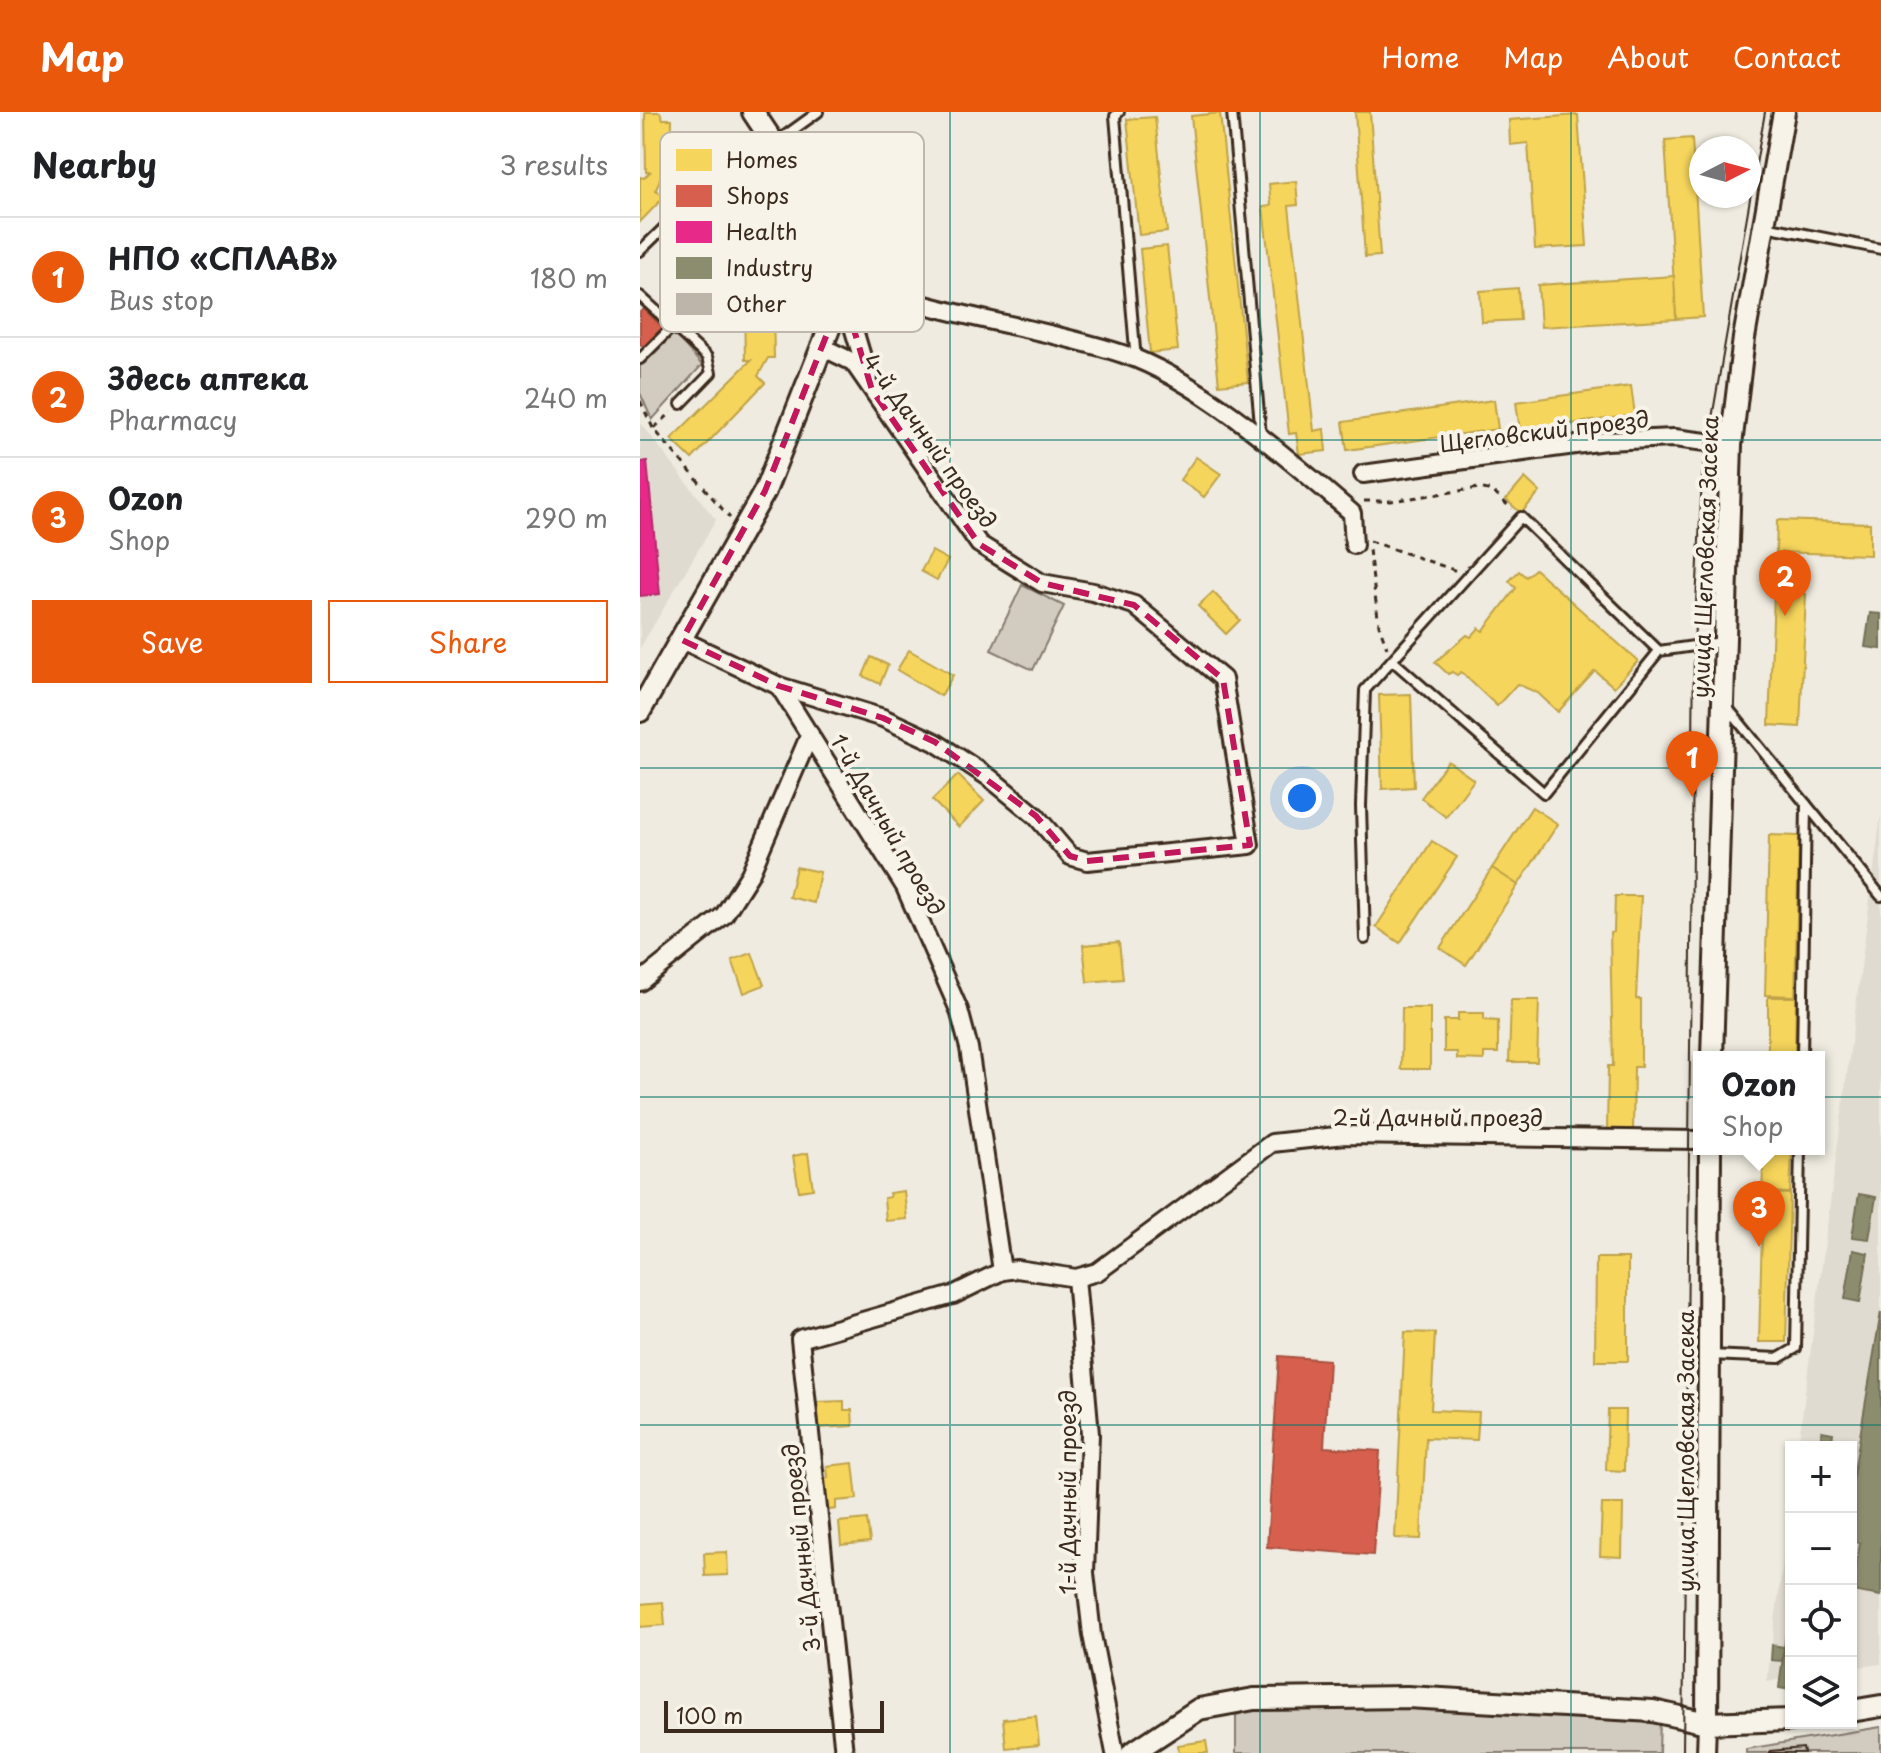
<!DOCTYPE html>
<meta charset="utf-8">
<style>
body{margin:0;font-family:"Playpen Sans",sans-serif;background:#f6f6f6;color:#202124}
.controls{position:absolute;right:24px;bottom:24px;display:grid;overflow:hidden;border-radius:0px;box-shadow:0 2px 6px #0004}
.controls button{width:72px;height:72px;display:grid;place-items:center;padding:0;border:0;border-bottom:2px solid #e0e0e0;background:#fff;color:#202124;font:40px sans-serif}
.compass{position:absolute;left:1049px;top:24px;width:72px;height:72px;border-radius:50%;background:#fff;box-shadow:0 2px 6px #0004;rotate:84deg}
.scale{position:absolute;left:24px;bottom:20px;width:220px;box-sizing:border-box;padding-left:8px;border:4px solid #3b2a1e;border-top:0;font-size:22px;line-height:28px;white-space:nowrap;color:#3b2a1e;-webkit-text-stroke:6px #f7f3e8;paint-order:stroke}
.you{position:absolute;left:662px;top:686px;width:28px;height:28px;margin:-20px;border:6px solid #fff;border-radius:50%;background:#1a73e8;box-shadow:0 0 0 12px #1a73e833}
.badge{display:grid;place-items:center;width:52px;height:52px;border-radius:50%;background:#ea580c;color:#fff;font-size:26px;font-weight:700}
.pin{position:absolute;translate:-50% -66px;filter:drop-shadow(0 2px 4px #0008)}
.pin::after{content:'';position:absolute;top:42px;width:28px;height:24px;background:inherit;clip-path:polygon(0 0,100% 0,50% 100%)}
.popup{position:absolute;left:1053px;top:939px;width:132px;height:104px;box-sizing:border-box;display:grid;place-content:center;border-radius:0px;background:#fff;filter:drop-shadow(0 2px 6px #0005);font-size:26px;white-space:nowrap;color:#757577}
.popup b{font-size:30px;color:#202124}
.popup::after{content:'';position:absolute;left:50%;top:100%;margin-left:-16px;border:16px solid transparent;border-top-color:#fff}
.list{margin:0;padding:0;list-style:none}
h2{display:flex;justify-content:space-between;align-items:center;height:104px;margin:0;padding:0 32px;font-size:34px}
h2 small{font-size:26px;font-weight:400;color:#757577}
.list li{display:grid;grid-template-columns:52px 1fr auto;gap:24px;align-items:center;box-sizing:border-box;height:120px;padding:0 32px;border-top:2px solid #e0e0e0}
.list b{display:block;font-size:30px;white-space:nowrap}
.list p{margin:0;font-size:26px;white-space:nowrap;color:#757577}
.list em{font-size:26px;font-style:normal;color:#757577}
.actions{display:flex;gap:16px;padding:24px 32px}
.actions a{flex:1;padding:18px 0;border:2px solid #ea580c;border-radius:0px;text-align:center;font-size:28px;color:#ea580c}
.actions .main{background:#ea580c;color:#fff}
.icon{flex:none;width:44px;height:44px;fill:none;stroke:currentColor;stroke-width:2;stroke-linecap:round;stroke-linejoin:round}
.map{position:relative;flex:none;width:1241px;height:1641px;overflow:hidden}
header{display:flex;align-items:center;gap:48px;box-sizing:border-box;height:112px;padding:0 40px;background:#ea580c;color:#fff}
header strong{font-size:38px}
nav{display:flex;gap:44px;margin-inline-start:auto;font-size:28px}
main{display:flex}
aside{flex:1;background:#fff}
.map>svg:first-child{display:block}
.built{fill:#e0dbd0}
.green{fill:#d1cbc0;stroke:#867a6f;stroke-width:2}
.homes{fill:#f6d55c;stroke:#bea249;stroke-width:2}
.shops{fill:#d6604d;stroke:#a8503f;stroke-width:2}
.health{fill:#e7298a;stroke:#b3296a;stroke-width:2}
.industry{fill:#8c8c6e;stroke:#746f56;stroke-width:2}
.building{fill:#bdb5aa;stroke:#3b2a1e;stroke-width:2}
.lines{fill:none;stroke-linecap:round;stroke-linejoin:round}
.service-casing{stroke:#3b2a1e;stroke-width:14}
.minor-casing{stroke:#3b2a1e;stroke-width:22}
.tertiary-casing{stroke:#3b2a1e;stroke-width:26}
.path{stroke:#3b2a1e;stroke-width:3;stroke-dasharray:6 6;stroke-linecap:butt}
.service{stroke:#f7f3e8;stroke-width:8}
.minor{stroke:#f7f3e8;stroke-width:16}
.tertiary{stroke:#f7f3e8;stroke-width:20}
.tram{stroke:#3b2a1e;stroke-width:2}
.marked{fill:none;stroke:#c2185b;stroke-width:6;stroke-dasharray:16 10;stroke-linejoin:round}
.grid{fill:none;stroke:#0f766e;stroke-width:2;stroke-opacity:0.55}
.labels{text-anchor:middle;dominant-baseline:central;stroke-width:8;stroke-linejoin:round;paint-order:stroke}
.street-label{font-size:22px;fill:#3b2a1e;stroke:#f7f3e8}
.key{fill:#f7f3e8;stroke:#bfb7ab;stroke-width:2}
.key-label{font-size:22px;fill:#3b2a1e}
</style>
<header>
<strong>Map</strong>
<nav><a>Home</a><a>Map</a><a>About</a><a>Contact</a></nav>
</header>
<main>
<aside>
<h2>Nearby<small>3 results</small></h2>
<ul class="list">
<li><span class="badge">1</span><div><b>НПО «СПЛАВ»</b><p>Bus stop</p></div><em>180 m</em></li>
<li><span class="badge">2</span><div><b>Здесь аптека</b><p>Pharmacy</p></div><em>240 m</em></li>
<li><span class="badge">3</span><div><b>Ozon</b><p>Shop</p></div><em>290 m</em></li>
</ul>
<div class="actions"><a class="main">Save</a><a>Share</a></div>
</aside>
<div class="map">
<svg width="1241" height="1641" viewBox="0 0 1241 1641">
<rect width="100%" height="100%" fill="#efebe0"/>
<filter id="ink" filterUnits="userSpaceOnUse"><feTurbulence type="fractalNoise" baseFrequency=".0125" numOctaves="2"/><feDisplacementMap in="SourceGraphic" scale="16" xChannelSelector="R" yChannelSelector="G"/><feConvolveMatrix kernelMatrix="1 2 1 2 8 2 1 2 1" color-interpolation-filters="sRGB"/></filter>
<g filter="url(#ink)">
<g class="built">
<polygon points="0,310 76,408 0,536"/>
<polygon points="1241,703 1241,1552 1211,1556 1211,1335 1158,1335"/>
<polygon points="1151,1388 1151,1566 1127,1570"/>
</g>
<g class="green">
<polygon points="102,37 144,97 156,132 142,149 61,77"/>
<polygon points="33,220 62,253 12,308 0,281 0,252"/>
<polygon points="382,473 424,494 393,558 351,538"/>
<polygon points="767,1594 1020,1607 1019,1641 596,1641 596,1603 617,1596"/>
<polygon points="1241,1615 1241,1641 1106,1641 1106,1637"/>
</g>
<g class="homes">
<polygon points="5,0 20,0 23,7 32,7 31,61 22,61 16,78 24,85 0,110 0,65 4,66 10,60 6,60"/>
<polygon points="715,0 730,0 740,144 725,145"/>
<polygon points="580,1 608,270 579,273 551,4"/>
<polygon points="938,3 947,134 895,137 888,31 870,33 869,8"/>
<polygon points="515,5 527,120 499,123 487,7"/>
<polygon points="1052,26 1063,205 1036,207 1025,28"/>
<polygon points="656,69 658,93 649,94 674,319 684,317 686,339 659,342 656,321 649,322 623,95 631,94 629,72"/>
<polygon points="527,134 538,238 510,241 500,137"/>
<polygon points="83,137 123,171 117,176 126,194 133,193 134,246 128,246 118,264 125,271 52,347 31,327 111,248 105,248 104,195 108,195 107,187 102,193 65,157"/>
<polygon points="1034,164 1036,207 901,215 898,173"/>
<polygon points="878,176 880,208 842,210 840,179"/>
<polygon points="991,274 995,303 880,319 876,290"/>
<polygon points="854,288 858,317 707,338 703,310"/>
<polygon points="556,345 581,362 564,385 540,368"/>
<polygon points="885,366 900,380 881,401 866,388"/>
<polygon points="1137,408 1230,411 1230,443 1136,440"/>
<polygon points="292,439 308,448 297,468 281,459"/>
<polygon points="895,457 998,549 974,575 955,559 918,600 898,581 877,572 857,594 821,560 817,563 812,560 808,562 795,550 827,523 831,525 839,516 843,519 876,476 869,469 879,459 886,465"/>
<polygon points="573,480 600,508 586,522 558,494"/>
<polygon points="1134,481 1166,482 1160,615 1129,613"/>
<polygon points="269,538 313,563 301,584 257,558"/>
<polygon points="231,545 248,553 240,572 223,564"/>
<polygon points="771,582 774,675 742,677 739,583"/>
<polygon points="808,649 834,668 806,705 781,686"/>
<polygon points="318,663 344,689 319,715 292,688"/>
<polygon points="892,695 918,712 878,773 852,756"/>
<polygon points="1129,723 1159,724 1155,884 1125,883"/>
<polygon points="792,729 817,745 760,831 736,815"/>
<polygon points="156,755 180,760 174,791 149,785"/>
<polygon points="852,756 878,773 826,853 800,836"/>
<polygon points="975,784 1001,784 996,887 1001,887 1001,955 994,955 993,1020 967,1020 968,954 973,954 970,821 974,820"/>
<polygon points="479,830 483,867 447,870 443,833"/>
<polygon points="112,841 124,873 104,881 92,848"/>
<polygon points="1128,885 1156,885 1155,945 1128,945"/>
<polygon points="871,888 899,888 897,950 869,950"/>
<polygon points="762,896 790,896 790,957 761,957"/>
<polygon points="818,901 844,901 844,908 858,909 858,941 844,941 844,948 817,947 817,940 804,940 804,908 818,908"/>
<polygon points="1124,1037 1152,1037 1150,1081 1122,1080"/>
<polygon points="168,1041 173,1077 159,1079 153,1044"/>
<polygon points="264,1079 267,1107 246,1109 244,1086 250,1085 249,1081"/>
<polygon points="1123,1081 1150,1082 1146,1230 1119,1230"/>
<polygon points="956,1146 988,1146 988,1249 955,1249"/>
<polygon points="765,1220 795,1221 791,1298 839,1300 837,1328 786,1326 781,1427 755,1426"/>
<polygon points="204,1289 204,1298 212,1298 213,1314 179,1316 177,1290"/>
<polygon points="968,1298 985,1298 984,1359 966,1358"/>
<polygon points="213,1351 217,1387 196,1389 196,1397 181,1399 178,1367 188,1366 187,1354"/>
<polygon points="962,1392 983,1392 982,1445 960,1444"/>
<polygon points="227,1407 230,1430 201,1433 199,1410"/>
<polygon points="87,1440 88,1463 65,1464 64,1441"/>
<polygon points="23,1490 25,1513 0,1515 0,1492"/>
<polygon points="396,1604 399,1633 366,1636 363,1607"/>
<polygon points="566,1629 568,1641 539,1641 538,1633"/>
</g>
<g class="shops">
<polygon points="55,116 83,137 65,157 39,132"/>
<polygon points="4,197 23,216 4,235 0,232 0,200"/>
<polygon points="639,1244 689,1248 684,1335 740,1339 733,1443 627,1435"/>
</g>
<polygon class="health" points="7,349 20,482 0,484 0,350"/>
<g class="industry">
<polygon points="1230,501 1241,502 1241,537 1225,535"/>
<polygon points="1219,1082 1236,1085 1229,1127 1212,1125"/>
<polygon points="1213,1138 1228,1141 1220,1190 1205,1187"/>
<polygon points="1241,1200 1241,1484 1212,1479 1220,1431 1211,1429 1211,1377"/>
<polygon points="1182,1319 1193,1321 1191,1335 1179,1335"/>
<polygon points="1146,1522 1151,1522 1151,1578 1139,1576"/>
<polygon points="1132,1533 1144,1535 1142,1549 1131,1548"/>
</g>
<polygon class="building" points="1163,1636 1164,1641 1130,1641 1130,1639"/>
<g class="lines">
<g class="service-casing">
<g id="service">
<polyline points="479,0 475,4 496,249"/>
<polyline points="592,0 621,324"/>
<polyline points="135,31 178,0"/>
<polyline points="1125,114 1241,137"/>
<polyline points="0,139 124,19"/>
<polyline points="0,184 67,245 71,261 41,292"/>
<polyline points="0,247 33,214"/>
<polyline points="1019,539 904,681 752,548 881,405 1019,539 1082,530"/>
<polyline points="1086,594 1166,692 1162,945"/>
<polyline points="1166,692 1241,784"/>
<polyline points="725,827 721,694 725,578 752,548"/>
<polyline points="1070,1243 1139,1246 1156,1236 1160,1037"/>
</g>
</g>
<g class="minor-casing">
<g id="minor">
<path d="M228,265l-31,-104c90,43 192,50 286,81 76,25 168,107 229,159l2,32"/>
<polyline points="723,362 965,329 1034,326 1091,333"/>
<polyline points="42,528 139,574 243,606 295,630 350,666 396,704 430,744 447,749 610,733 583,567 494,493 453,480 402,471 339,432 213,250 182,235"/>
<polyline points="139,574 265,775 319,898 329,936 362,1159"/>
<polyline points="0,870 84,803 110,762 170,622"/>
<polyline points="436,1166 450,1322 445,1461 452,1523 475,1641"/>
<polyline points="204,1641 160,1227 313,1183 362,1159 377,1157 436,1166 457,1160 632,1031 705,1023 1059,1028"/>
<polyline points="1066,1641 1067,1611"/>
</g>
</g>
<g class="tertiary-casing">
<g id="tertiary">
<polyline points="0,599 125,379 196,199 197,161 175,93 113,0"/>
<polyline points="1072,945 1091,333 1104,226 1144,0"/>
<polyline points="1211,1599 1241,1594"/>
<polyline points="1067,1611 1070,1037"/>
<polyline points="492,1641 559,1597 614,1587 767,1585 1013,1599 1067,1611 1151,1608"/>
</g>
</g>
<g class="path">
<polyline points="0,289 13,316 90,406"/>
<polyline points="14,316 32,300"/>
<polyline points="724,389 751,389 839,376 852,379 872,397"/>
<polyline points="730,429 817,459"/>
<polyline points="729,438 739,513 747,536"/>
</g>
<use href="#service" class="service"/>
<use href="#minor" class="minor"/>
<use href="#tertiary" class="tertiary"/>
<polyline class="tram" points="1043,1641 1054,534 1062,364 1125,0"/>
</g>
</g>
<path class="marked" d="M197,161l35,117 107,154 63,39 92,22 89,74 27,166 -163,16 -17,-5 -34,-40 -101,-74 -52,-24 -104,-32 -97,-46 83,-149 71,-180z"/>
<path class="grid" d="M310,0v1641M620,0v1641M931,0v1641M0,328h1241M0,656h1241M0,985h1241M0,1313h1241"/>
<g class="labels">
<g class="street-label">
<text transform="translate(904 318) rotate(-7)">Щегловский проезд</text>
<text transform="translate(291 328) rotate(54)">4-й Дачный проезд</text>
<text transform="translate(1064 445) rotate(-88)">улица Щегловская Засека</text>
<text transform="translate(249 712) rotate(60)">1-й Дачный проезд</text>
<text x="798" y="1004">2-й Дачный проезд</text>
<text transform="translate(1044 1339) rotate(-90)">улица Щегловская Засека</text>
<text transform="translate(426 1380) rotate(-90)">1-й Дачный проезд</text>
<text transform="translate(160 1436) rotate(-96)">3-й Дачный проезд</text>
</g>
</g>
<rect x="20" y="20" width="264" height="200" rx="12" class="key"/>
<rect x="36" y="37" width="36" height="22" fill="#f6d55c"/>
<rect x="36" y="73" width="36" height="22" fill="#d6604d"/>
<rect x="36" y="109" width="36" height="22" fill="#e7298a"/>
<rect x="36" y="145" width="36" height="22" fill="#8c8c6e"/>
<rect x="36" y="181" width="36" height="22" fill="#bdb5aa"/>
<g class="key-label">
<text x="86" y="56">Homes</text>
<text x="86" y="92">Shops</text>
<text x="86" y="128">Health</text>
<text x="86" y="164">Industry</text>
<text x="86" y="200">Other</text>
</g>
</svg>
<div class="controls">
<button>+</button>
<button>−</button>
<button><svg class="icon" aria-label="locate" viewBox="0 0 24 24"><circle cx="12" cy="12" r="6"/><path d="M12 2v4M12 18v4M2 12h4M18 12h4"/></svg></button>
<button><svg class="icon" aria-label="layers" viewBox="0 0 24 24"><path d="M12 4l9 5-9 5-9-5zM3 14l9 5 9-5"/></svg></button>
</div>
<svg class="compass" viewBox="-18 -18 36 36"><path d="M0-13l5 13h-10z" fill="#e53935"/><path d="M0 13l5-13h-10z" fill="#757577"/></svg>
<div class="scale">100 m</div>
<div class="you"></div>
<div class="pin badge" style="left:1052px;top:685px">1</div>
<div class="pin badge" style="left:1145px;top:504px">2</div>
<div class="pin badge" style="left:1119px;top:1135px">3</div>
<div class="popup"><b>Ozon</b>Shop</div>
</div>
</main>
